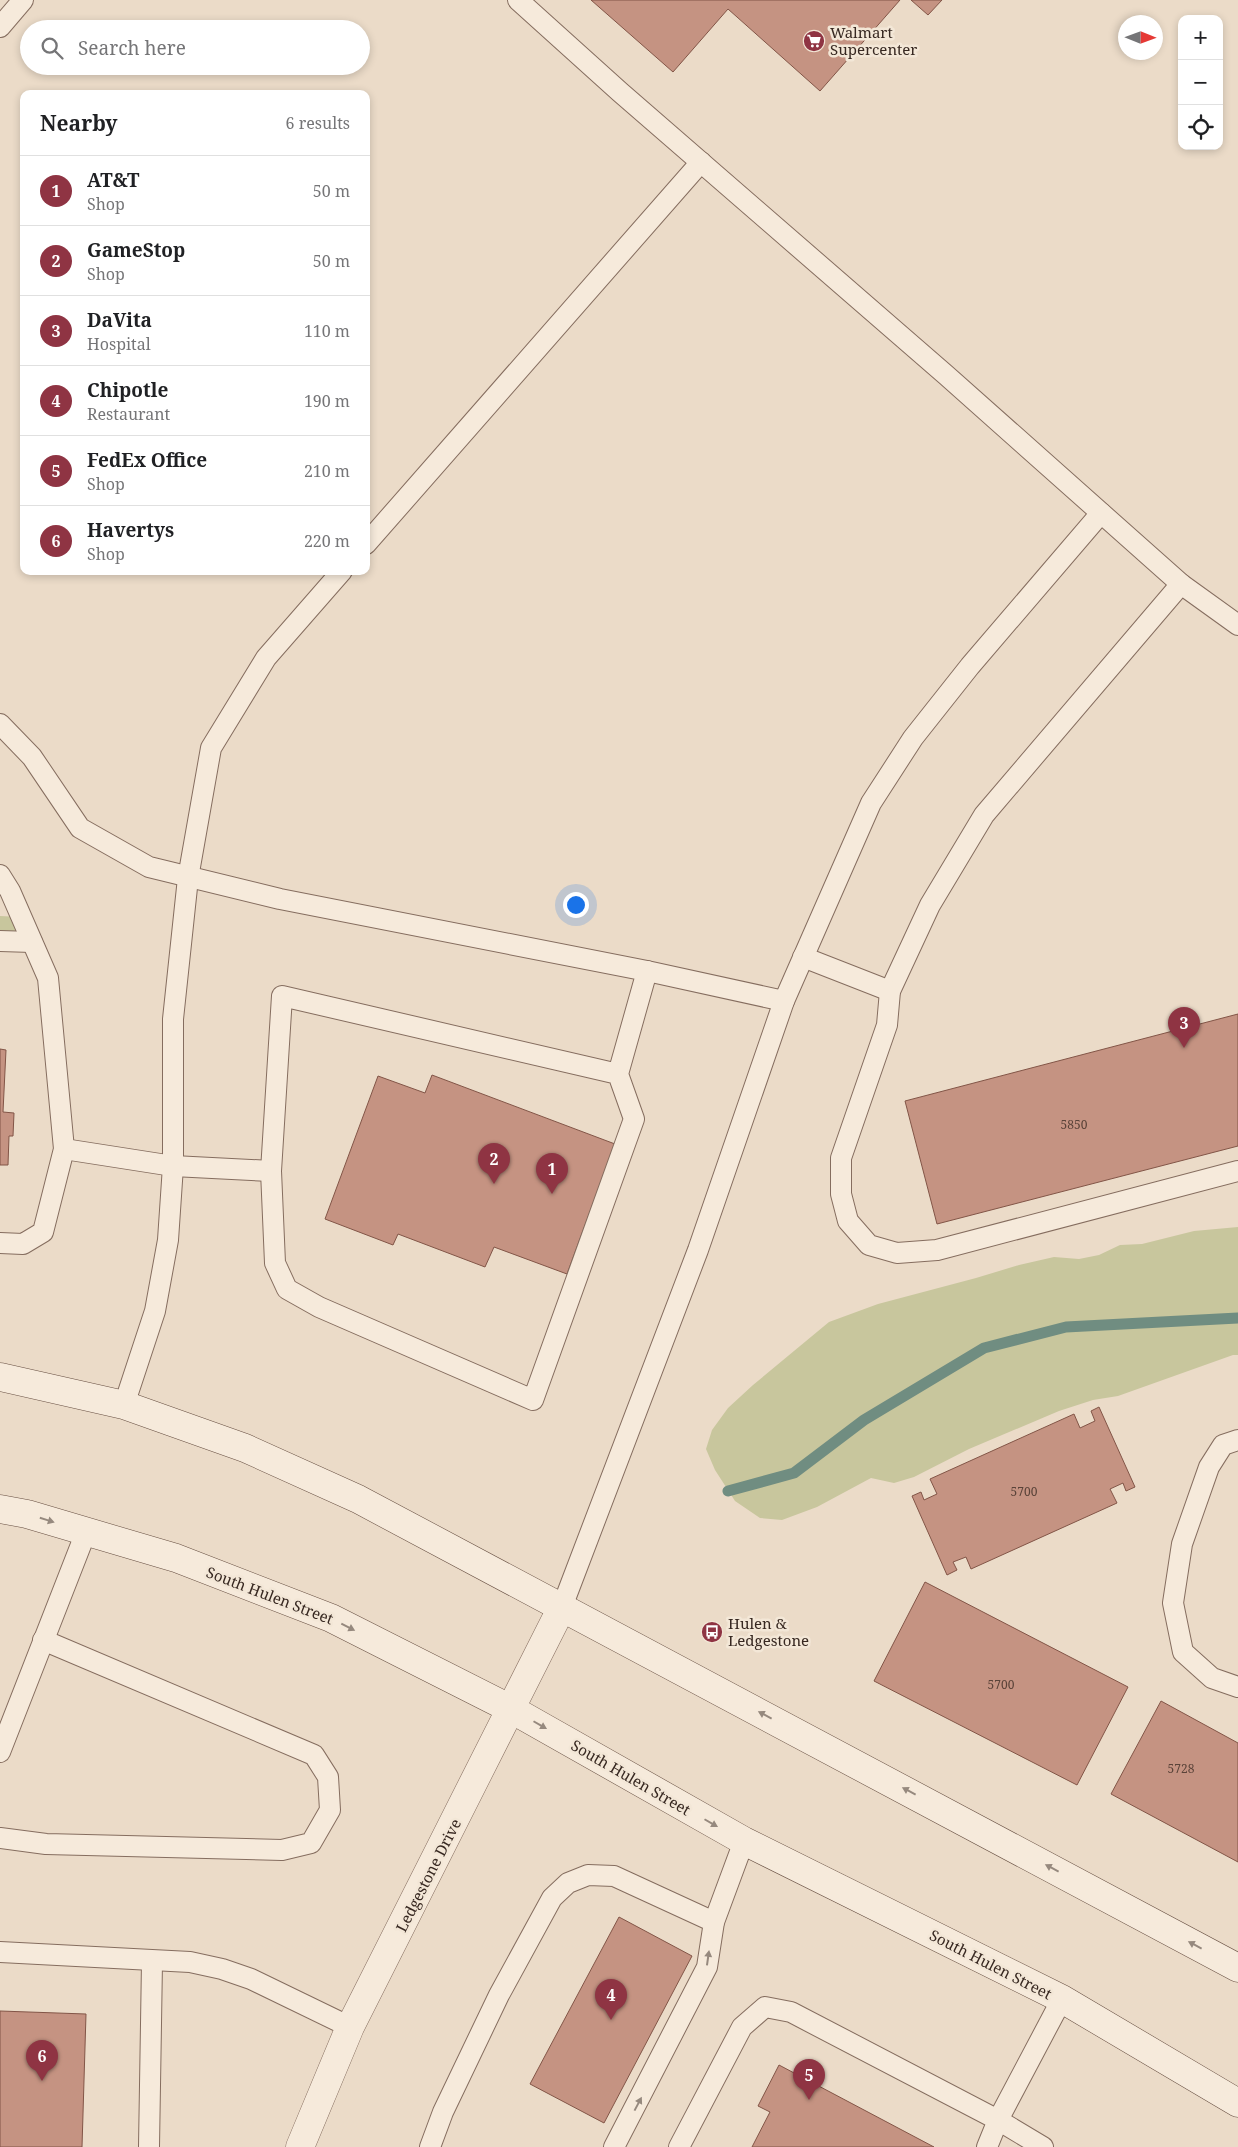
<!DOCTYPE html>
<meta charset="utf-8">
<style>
body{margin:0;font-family:"Noto Serif",serif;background:#f6f6f6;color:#202124}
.controls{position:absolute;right:15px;top:15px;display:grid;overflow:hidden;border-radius:10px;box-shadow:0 2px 8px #0003}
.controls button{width:45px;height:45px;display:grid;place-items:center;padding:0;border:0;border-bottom:1px solid #e0e0e0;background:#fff;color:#202124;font:25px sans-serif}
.compass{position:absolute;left:1118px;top:15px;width:45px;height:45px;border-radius:50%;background:#fff;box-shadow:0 2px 8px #0003;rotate:91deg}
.you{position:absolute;left:575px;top:904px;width:18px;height:18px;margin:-12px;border:4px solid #fff;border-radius:50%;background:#1a73e8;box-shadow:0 0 0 8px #1a73e833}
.badge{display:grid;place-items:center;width:32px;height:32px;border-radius:50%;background:#8f3443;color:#fff;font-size:16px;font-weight:700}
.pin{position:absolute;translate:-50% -41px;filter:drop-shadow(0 1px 2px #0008)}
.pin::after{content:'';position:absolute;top:26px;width:18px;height:15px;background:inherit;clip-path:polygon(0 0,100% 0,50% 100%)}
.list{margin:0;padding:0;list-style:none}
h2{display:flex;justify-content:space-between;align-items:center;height:65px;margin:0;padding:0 20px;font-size:21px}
h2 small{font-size:16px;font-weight:400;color:#757577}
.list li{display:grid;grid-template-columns:32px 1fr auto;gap:15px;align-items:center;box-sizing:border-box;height:70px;padding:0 20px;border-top:1px solid #e0e0e0}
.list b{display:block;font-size:19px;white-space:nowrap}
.list p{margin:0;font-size:16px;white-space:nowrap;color:#757577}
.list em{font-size:16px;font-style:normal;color:#757577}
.icon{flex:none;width:28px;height:28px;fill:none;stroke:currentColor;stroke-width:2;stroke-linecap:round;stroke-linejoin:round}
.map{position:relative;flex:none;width:1238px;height:2147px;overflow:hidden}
.search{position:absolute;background:#fff;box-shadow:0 2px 8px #0003;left:20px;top:20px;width:350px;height:55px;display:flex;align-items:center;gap:12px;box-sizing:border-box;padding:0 18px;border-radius:28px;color:#757577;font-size:19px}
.panel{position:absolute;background:#fff;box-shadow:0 2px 8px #0003;left:20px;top:90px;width:350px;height:485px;border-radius:10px}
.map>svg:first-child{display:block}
.green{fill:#c8c69d}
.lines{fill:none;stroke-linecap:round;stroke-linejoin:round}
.stream{stroke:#708d81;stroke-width:11}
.building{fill:#c59382;stroke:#825547}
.lane-casing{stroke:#856d5f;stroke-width:22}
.street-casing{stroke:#856d5f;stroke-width:29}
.secondary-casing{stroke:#674f42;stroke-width:29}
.lane{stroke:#f6eadb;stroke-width:20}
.street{stroke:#f6eadb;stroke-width:28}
.secondary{stroke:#f6eadb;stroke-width:28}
.oneway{fill:#96897e}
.labels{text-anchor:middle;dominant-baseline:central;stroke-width:5;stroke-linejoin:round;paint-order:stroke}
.number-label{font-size:12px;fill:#5a4339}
.poi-label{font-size:15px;fill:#372821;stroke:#f3e7d7;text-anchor:start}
.street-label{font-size:15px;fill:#372821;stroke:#f3e7d7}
</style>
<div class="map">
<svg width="1238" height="2147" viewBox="0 0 1238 2147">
<rect width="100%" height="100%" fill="#ebdbc8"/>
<g class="green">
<polygon points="0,916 21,917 32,942 0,941"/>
<polygon points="1238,1227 1238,1355 1233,1355 1118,1396 1093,1400 1059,1411 969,1449 914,1477 894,1483 871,1478 817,1507 782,1520 760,1518 735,1501 715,1470 706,1449 712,1430 728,1408 753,1385 829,1322 878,1304 976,1278 1019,1265 1054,1257 1079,1259 1099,1255 1120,1245 1142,1244 1194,1231"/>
</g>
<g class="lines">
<polyline class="stream" points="728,1491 794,1473 864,1420 984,1348 1066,1327 1238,1318"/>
</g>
<g class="building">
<polygon points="591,0 900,0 820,91 728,9 673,72"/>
<polygon points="911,0 942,0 928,15"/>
<polygon points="1238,1014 1238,1146 937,1224 905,1101"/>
<polygon points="0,1049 6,1050 3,1112 14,1113 13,1136 9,1136 8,1165 0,1165"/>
<polygon points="432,1075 615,1144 567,1274 494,1247 485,1267 398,1234 393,1245 325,1219 378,1076 425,1093"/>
<polygon points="1099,1407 1135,1487 1126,1491 1123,1483 1110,1489 1117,1503 971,1569 966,1557 953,1562 957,1570 947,1575 912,1496 921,1492 924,1500 937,1494 930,1479 1074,1414 1080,1428 1095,1421 1091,1411"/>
<polygon points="925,1582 1128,1687 1077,1785 874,1681"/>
<polygon points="1161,1701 1238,1743 1238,1862 1111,1794"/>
<polygon points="619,1917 692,1956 604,2123 530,2084"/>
<polygon points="0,2011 86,2014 82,2147 0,2147"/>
<polygon points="779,2065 934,2147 752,2147 770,2112 758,2106"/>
</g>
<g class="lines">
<g class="lane-casing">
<g id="lane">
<polyline points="518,0 620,92 946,375 1181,584"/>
<polyline points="0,27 23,0"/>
<polyline points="366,544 701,162"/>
<polyline points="1238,625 1181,584 984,815 930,905 890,991 887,1025 841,1158 841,1194 848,1221 869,1245 897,1253 937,1250 1238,1171"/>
<polyline points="0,724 32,757 80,828 149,867 280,899 647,971 784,1001"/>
<polyline points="0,875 10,891 48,978 64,1149 43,1232 23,1244 0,1243"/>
<polyline points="0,941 32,942"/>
<polyline points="803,957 890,991"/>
<polyline points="618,1074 282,996 271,1171 275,1263 287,1289 319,1307 533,1400 634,1119 618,1074 647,971"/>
<polyline points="64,1149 173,1166 271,1171"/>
<polyline points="124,1405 155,1311 168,1240 173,1166 173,1019 188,878 211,748 266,658 342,571"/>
<polyline points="1238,1440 1223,1445 1209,1467 1182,1544 1173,1603 1183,1652 1212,1678 1238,1687"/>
<polyline points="562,1607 698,1250 784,1001 871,803 913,738 970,666 1101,513"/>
<polyline points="0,1752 86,1532"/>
<polyline points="0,1838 46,1844 282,1850 311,1843 330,1810 328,1777 314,1755 43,1640"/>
<polyline points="0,1952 190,1962 222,1969 251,1979 350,2027"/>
<polyline points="149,2147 152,1962"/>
<polyline points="430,2147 443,2112 499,1995 552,1898 568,1883 588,1875 614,1876 714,1922"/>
<polyline points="614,2147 707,1967 714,1922 744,1841"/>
<polyline points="679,2147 742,2027 765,2007 791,2012 998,2120 1043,2147"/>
<polyline points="987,2147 998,2120 1062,1999"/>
</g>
</g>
<g class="street-casing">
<polyline id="street" points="300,2147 350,2027 562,1607"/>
</g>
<g class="secondary-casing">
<g id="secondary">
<polyline points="0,1377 124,1405 245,1448 358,1499 1238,1968"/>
<polyline points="0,1509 27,1514 176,1558 331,1618 511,1709 744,1841 1062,1999 1238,2103"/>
</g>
</g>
<use href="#lane" class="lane"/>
<use href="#street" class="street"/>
<use href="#secondary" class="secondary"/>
</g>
<defs><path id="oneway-solid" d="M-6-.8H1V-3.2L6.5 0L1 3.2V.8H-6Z" transform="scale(1.25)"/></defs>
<g class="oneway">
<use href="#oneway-solid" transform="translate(47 1520) rotate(17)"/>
<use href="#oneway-solid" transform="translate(348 1627) rotate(27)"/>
<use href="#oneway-solid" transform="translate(765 1715) rotate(-152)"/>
<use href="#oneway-solid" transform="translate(540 1725) rotate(30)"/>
<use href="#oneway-solid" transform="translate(909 1791) rotate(-152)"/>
<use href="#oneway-solid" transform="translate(711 1823) rotate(30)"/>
<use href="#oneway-solid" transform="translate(1052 1868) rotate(-152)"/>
<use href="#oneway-solid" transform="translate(1195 1945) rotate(-152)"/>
<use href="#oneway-solid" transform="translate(708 1958) rotate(-82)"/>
<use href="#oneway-solid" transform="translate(638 2104) rotate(-62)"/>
</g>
<defs>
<g id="supermarket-disc" transform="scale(1.125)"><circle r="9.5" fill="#8f3443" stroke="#f3e7d7"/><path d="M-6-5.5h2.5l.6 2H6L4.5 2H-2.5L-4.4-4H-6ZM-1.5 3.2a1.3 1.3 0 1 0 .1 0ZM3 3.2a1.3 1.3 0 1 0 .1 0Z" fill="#fff"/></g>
<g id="bus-disc" transform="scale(1.125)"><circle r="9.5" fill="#8f3443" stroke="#f3e7d7"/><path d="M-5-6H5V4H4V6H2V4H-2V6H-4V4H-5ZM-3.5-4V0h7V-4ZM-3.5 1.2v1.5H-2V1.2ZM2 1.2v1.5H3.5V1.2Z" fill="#fff"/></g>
</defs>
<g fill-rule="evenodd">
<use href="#supermarket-disc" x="814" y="41"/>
<use href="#bus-disc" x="712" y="1632"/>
</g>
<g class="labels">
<g class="number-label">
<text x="1074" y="1124">5850</text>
<text x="1024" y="1491">5700</text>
<text x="1001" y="1684">5700</text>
<text x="1181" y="1768">5728</text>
</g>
<g class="poi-label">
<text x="830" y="32">Walmart<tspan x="830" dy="17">Supercenter</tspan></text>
<text x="728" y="1623">Hulen &amp;<tspan x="728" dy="17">Ledgestone</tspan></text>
</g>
<g class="street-label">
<text transform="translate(270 1595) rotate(21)">South Hulen Street</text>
<text transform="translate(631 1777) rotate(30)">South Hulen Street</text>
<text transform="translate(428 1875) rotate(-63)">Ledgestone Drive</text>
<text transform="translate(991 1964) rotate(27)">South Hulen Street</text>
</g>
</g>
</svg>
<div class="controls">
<button>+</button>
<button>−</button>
<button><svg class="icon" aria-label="locate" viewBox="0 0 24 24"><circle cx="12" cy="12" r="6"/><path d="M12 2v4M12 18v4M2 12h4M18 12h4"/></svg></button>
</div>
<svg class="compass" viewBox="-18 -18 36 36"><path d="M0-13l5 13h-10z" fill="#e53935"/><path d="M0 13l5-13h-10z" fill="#757577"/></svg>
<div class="you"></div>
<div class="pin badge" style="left:552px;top:1194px">1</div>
<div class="pin badge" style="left:494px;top:1184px">2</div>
<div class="pin badge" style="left:1184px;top:1048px">3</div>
<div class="pin badge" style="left:611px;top:2020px">4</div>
<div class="pin badge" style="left:809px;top:2100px">5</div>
<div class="pin badge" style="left:42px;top:2081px">6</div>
<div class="search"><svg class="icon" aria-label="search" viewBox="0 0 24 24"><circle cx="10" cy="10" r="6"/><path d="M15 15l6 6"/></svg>Search here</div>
<section class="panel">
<h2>Nearby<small>6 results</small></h2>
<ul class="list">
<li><span class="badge">1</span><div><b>AT&amp;T</b><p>Shop</p></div><em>50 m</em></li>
<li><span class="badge">2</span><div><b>GameStop</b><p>Shop</p></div><em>50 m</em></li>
<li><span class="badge">3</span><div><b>DaVita</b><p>Hospital</p></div><em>110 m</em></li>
<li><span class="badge">4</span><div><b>Chipotle</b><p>Restaurant</p></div><em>190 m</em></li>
<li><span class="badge">5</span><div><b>FedEx Office</b><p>Shop</p></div><em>210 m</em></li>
<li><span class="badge">6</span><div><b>Havertys</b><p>Shop</p></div><em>220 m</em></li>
</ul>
</section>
</div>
